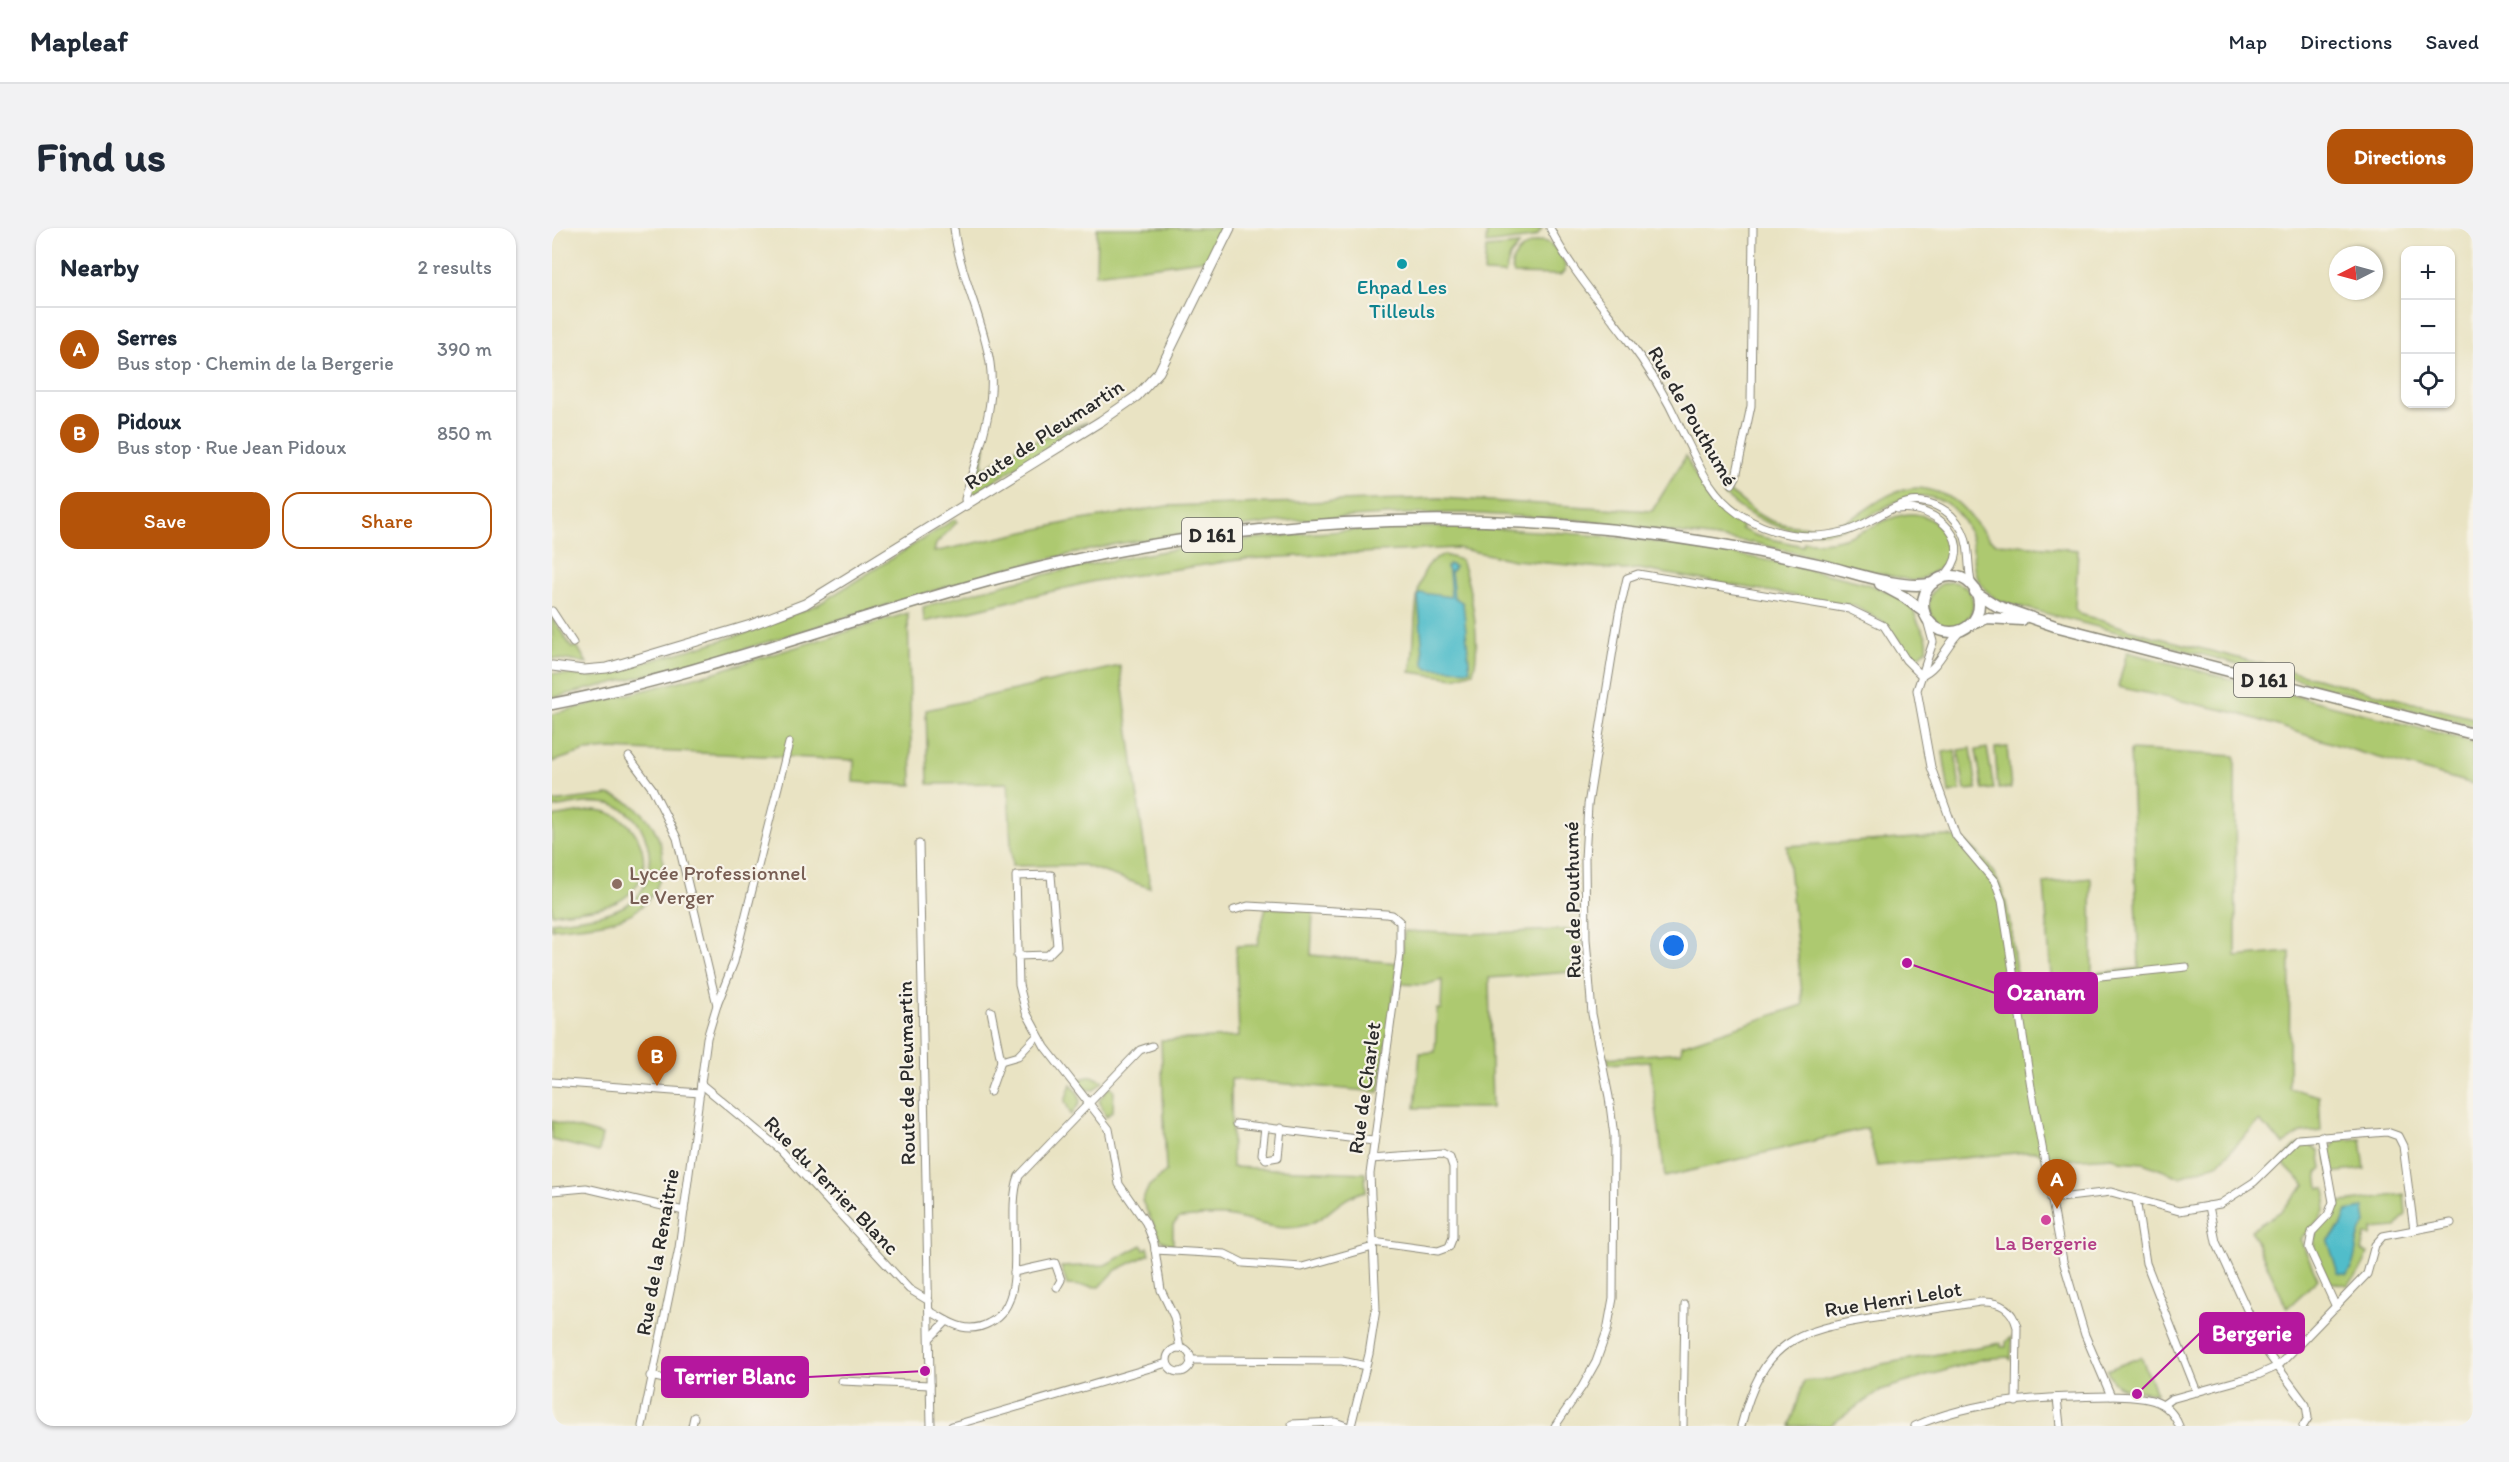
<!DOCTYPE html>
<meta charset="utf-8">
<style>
body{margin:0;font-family:Itim,sans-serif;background:#f2f2f3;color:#1f2937}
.controls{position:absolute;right:18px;top:18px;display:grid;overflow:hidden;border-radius:12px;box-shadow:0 2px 4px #0004}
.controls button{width:54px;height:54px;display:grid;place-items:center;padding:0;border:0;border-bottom:2px solid #e0e1e3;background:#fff;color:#1f2937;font:30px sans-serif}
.compass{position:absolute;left:1777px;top:18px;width:54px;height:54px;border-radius:50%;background:#fff;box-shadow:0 2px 4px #0004;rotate:264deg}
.you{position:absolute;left:1122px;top:718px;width:21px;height:21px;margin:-15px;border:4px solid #fff;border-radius:50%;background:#1a73e8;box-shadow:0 0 0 9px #1a73e833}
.badge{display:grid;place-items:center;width:39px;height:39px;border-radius:50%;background:#b45309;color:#fff;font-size:20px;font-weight:700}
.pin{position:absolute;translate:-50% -50px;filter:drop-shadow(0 2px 3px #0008)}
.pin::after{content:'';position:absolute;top:32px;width:21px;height:18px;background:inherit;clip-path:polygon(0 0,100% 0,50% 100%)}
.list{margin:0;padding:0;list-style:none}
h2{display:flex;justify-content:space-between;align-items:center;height:78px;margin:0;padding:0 24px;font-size:26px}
h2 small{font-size:20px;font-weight:400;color:#747a83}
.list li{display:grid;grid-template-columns:39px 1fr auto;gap:18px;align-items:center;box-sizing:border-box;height:84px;padding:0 24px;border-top:2px solid #e0e1e3}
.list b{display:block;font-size:22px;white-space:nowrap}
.list p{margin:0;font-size:20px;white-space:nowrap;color:#747a83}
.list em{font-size:20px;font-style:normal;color:#747a83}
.actions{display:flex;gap:12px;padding:18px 24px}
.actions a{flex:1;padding:14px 0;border:2px solid #b45309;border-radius:18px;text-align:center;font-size:21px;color:#b45309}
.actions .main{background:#b45309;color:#fff}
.icon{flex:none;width:33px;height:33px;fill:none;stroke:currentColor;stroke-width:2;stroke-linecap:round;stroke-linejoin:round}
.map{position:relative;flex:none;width:1921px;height:1198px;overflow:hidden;border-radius:18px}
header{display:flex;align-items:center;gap:36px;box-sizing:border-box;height:84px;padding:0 30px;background:#fff;border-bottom:2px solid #e0e1e3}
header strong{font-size:28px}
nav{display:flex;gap:33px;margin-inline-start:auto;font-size:21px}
.intro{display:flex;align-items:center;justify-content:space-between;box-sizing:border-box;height:144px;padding:0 36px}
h1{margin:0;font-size:42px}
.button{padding:15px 27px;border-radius:18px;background:#b45309;color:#fff;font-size:21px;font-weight:700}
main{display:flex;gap:36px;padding:0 36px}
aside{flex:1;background:#fff;border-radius:18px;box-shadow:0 2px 4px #0004}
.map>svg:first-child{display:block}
.green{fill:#adc96f;stroke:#6c7a4d;stroke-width:1.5;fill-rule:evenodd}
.water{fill:#51bdca;stroke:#3e747a;stroke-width:1.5}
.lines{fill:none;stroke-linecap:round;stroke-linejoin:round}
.minor-casing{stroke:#8a8777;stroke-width:9}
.secondary-casing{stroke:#8a8777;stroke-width:11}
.primary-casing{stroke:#8a8777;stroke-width:13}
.minor{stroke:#fff;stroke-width:7}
.secondary{stroke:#fff;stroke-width:9}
.primary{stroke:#fff;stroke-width:10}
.culture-dot{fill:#0f9aa8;stroke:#f7f3e8;stroke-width:2}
.education-dot{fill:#8d6e63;stroke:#f7f3e8;stroke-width:2}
.hotel-dot{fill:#d1479c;stroke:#f7f3e8;stroke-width:2}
.labels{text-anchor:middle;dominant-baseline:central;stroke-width:4.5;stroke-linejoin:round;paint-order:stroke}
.shield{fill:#f7f3e8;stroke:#686764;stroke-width:1.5}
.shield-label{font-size:20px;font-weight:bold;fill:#2b2b2b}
.culture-label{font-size:21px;fill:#0d838f;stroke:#f7f3e8}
.street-label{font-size:21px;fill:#2b2b2b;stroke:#f7f3e8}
.education-label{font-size:21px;fill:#785e54;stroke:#f7f3e8;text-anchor:start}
.hotel-label{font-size:21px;fill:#b23c85;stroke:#f7f3e8}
.leader{fill:none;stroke:#b5179e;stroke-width:2}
.callout-dot{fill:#b5179e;stroke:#f7f3e8;stroke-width:2}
.callout{fill:#b5179e;stroke:#b5179e;stroke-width:2}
.callout-label{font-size:22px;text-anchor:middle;font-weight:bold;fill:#fff}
</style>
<header>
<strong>Mapleaf</strong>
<nav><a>Map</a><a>Directions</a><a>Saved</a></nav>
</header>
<div class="intro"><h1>Find us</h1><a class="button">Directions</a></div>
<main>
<aside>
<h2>Nearby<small>2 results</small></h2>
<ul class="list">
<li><span class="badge">A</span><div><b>Serres</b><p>Bus stop · Chemin de la Bergerie</p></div><em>390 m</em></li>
<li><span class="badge">B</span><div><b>Pidoux</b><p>Bus stop · Rue Jean Pidoux</p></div><em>850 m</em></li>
</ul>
<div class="actions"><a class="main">Save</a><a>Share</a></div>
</aside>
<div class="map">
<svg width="1921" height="1198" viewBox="0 0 1921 1198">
<rect width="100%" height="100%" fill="#f7f3e8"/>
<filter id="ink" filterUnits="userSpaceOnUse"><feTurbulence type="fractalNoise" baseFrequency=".0167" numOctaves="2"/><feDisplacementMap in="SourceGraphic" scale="12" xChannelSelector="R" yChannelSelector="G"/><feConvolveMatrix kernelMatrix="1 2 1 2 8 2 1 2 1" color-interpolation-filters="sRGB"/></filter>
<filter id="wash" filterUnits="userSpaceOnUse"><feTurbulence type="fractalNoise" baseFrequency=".008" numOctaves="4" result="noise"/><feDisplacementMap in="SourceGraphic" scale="24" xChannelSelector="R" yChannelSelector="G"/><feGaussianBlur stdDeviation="1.35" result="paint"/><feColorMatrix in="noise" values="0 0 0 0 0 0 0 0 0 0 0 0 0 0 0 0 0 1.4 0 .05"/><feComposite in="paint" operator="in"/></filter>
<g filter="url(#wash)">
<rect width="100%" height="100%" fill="#e9e3c3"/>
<g class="green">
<polygon points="545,0 670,0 658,31 544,46"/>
<polygon points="935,0 990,0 986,7 980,10 934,16"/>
<path d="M991,13c11,2 24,19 22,30l-5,4 -46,-1c-9,-17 14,-32 29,-33z"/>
<polygon points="967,17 958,28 953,46 932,45 934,20"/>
<polygon points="535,194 422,266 420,264 434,212 430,242 466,219"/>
<path d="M1134,228c13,31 29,51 57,69l-2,4 16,7 46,10 1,-4c16,0 31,0 46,-6 30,-10 63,-39 90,-8 10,11 12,21 9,35l-28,16 -9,2 -158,-38 -174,-23 -116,-7 -60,1 -121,7 -167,23 -112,25 -289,89 -163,40v-25l44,4 150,-44 73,-29 136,-85 2,3 -21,22 -2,8 136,-30 97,-16 273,-8 212,13z"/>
<path d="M1368,260c42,7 44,23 69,51l7,4 82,7 -3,59 5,5 68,21 325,83v8l-474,-125c-11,-7 -18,-14 -23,-26 -4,-9 -2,-18 -3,-27 -2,-20 -17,-43 -36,-49 -32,-11 -53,11 -80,24 -46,21 -99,4 -134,-29l6,-2c12,7 21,18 34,25 22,12 68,14 91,0 23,-14 37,-29 66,-29z"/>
<path d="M874,299c134,2 267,13 397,46 26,6 69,14 88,35 4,4 5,11 8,16 5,9 10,14 8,25l-8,7 -9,-1 -24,-31 -31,-18 -216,-37 -16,1 -109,-10 -57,-12 -212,11 -150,22 -171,41 -1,-15c169,-51 327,-75 503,-80z"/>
<path d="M892,327l17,5c10,26 21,85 12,112l-18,6 -45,-6c9,-29 -4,-109 34,-117z"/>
<circle cx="1399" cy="376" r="22"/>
<polygon points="356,385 360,557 301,554 302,532 58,521 33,523 0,534 0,486 163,444"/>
<polygon points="0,389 20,420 25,418 35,435 0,430"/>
<polygon points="1575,424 1921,514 1921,556 1810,525 1685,485 1566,459"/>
<polygon points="568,438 598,660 531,637 460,638 456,555 376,556 374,482"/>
<polygon points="1455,519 1459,560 1446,561 1443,520"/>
<polygon points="1419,520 1425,561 1413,562 1406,522"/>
<polygon points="1435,520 1442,561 1431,562 1424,522"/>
<polygon points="1403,522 1408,563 1397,565 1391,524"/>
<path d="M1578,522l105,6 1,201 54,-5 -1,136 30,8 2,35 -20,2 -17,11 -25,-23 -40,42 -39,14 -37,-14 -24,-2 -6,-4 -65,4 -11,-10 -160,15 -10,-38 -202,49 -15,-116 -41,3 -2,-6 74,-6 1,-7 121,-40 -16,-159 162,-10c14,3 20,8 30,18 36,37 29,80 39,126l33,-3 -7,-94 47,-5 1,95 47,-5z"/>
<path d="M56,567c54,11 76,81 29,115 -23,16 -59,15 -85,19v-7c25,-4 54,-5 76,-18 35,-21 25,-85 -12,-98 -21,-7 -43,-1 -64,2v-6z"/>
<path d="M43,582c43,2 66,57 33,85 -18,16 -53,15 -76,19v-97z"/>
<path d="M714,679l47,3 -2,45 87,8 -19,129 -148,-13 1,88 133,6 1,18c-28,6 -38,28 -60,34 -30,9 -52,-6 -81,-9 -15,-1 -31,1 -46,2l-6,7v20l-12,-5 -19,-39 7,-15 17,-14 -5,-132 78,-3 -3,-91 21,-1z"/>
<polygon points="1029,701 1032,743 937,750 940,880 863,880 868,825 883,824 885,781 889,781 890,752 872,757 848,756 852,703 917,706"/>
<polygon points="540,848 551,853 542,862 532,861 524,852"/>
<polygon points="519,856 527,867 528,875 519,887 513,873"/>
<polygon points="557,858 562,863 561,883 554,889 547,873"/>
<polygon points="0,893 50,907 47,924 0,912"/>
<polygon points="1809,911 1813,941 1778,945 1774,926 1785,912"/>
<path d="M1754,914l13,9 3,17 -5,5 2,15h6c5,27 -7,32 -25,51l18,40 -31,29 -36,-78 29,-18 25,-27 -24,-24 14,-15z"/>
<path d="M1852,966l2,20 -10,13 -24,2 -1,7 -6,-1 -4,16 7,2c-4,14 -10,21 -20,32l-19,-3c-6,-13 -21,-34 -13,-49 7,-13 15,-11 20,-30zM1795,983l14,18 -3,12h-30l14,-17z"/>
<polygon points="590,1017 592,1022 596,1019 598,1026 564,1042 548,1059 515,1057 509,1039 553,1037"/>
<polygon points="1460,1109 1459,1132 1456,1129 1431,1131 1329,1162 1277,1198 1238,1198 1252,1153 1279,1151 1330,1136 1449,1115 1449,1119 1454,1119 1454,1114"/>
<path d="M1589,1129l15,36c-21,-4 -40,1 -49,-23z"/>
</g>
<g class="water">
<polygon points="897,336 903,339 899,344 902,369 911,375 918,442 875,440 872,436 866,368 869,365 899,369 897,344 894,340"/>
<path d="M1812,980l2,16c-13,13 -7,36 -19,51l-9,-2 -10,-32 14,-16 5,-14z"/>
</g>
</g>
<g filter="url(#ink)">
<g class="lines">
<g class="minor-casing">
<g id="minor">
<path d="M402,0c5,46 29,89 36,135 7,45 -14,92 -25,136l1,7"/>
<path d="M998,0c19,39 49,73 75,108 22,29 41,60 56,93 16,31 27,64 58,85 31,21 68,27 104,18 21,-5 37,-19 57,-27 23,-10 51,3 62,25 9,17 5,38 10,57"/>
<polyline points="1180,256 1184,249 1199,178 1201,0"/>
<path d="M1345,281c40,-5 83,35 45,69"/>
<polyline points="0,383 21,415"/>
<path d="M1375,392l6,22 -16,48 14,77 25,69 39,46 7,19 29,186 32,174 22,74 26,61c28,1 56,-1 68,30"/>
<path d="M1369,447c18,-6 26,-33 41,-45"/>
<polyline points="77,529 100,560 125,610 165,777 155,810 127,1020 90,1198"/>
<polyline points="367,616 379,1198"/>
<polyline points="682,682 696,678 834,686 840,687 848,694 848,726 818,946 824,1081 817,1126 799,1198"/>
<polyline points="465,728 496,727 505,718 499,647 464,648 467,757 474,784 493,819 557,901 567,956 594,995 602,1015 609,1062 622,1089 628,1120"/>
<polyline points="1463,757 1634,739"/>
<polyline points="165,777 182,734 237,515"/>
<polyline points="449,833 466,828 485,808"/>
<polyline points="0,854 148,865"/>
<polyline points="149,856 228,921 357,1061 377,1073"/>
<polyline points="438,864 449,833 439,783"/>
<polyline points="685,896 821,913"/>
<polyline points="713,899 710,926 714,931 726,929 729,900"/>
<polyline points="1769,908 1781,974 1776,987 1760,1004 1757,1020 1784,1079"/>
<polyline points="819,931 890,926 898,930 901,939 901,1009 897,1019 886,1023 821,1014"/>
<polyline points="0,963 34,960 132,983"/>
<polyline points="1499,971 1559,964 1627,983 1668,976 1702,954 1746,911 1835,904 1846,908 1851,918 1862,1002"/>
<polyline points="1584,971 1594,1035 1645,1164"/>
<polyline points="1657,978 1664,1014 1714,1123 1754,1177 1756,1190 1751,1198"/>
<polyline points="603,1022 673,1026 691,1035 750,1039 821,1019"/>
<polyline points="462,1044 503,1035 509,1052 505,1059"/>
<path d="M377,1083c11,5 20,13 33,16 9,2 18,1 27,-4 45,-22 14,-106 30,-147l121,-126 12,-4"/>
<polyline points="378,1110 395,1093"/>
<circle cx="627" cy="1132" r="12"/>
<polyline points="638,1132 790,1133 814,1138"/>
<polyline points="98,1148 146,1158 237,1160 249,1164"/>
<polyline points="290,1153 378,1157"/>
<polyline points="1505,1170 1508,1198"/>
<polyline points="1612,1176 1619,1171 1706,1147 1726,1138 1815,1046 1823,1017 1831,1008 1899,995"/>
<polyline points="740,1196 783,1194 794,1198"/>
<polyline points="140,1198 142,1189"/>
<polyline points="400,1198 615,1135"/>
<polyline points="1003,1198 1030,1159 1044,1134 1055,1103 1061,1070 1062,908 1057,869 1040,786 1034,711 1033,631 1036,577 1067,385 1075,350 1086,346 1297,381 1332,398 1354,432 1369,447"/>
<polyline points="1131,1198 1133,1077"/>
<path d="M1189,1198c22,-85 53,-95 134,-108 35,-5 70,-11 105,-16 20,-1 32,6 37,25l-1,75"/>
<path d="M1363,1198c60,-27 131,-29 196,-30"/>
</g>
</g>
<g class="secondary-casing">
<polyline id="secondary" points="0,438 32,442 55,440 199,397 253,376 549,193 585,168 607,144 678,0"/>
</g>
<g class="primary-casing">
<g id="primary">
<circle cx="1399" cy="376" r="28"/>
<polyline points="1328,356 1352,369 1372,384"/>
<polyline points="1423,364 1445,378 1503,398 1921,506"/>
<polyline points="1418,397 1435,390 1470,392"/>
<path d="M0,476c149,-29 290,-83 436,-123 117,-32 236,-51 356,-58 122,-7 246,0 367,20 38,6 75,14 111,22 31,7 82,26 111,18"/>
</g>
</g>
<use href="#minor" class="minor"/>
<use href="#secondary" class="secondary"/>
<use href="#primary" class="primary"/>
</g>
</g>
<circle class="culture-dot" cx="850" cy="36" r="6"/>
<circle class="education-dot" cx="65" cy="656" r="6"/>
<circle class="hotel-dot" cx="1494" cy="992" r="6"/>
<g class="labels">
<g class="shield">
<rect x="630" y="290" width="60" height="34" rx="4.5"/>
<rect x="1682" y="435" width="60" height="34" rx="4.5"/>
</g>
<g class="shield-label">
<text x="660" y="307">D 161</text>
<text x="1712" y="452">D 161</text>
</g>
<g class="culture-label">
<text x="850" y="58">Ehpad Les<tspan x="850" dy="24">Tilleuls</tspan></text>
</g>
<g class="street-label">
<text transform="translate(1141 188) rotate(60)">Rue de Pouthumé</text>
<text transform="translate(492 206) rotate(-33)">Route de Pleumartin</text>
<text transform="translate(1020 672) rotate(-91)">Rue de Pouthumé</text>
<text transform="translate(354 845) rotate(-91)">Route de Pleumartin</text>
<text transform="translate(812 860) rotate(-82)">Rue de Charlet</text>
<text transform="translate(280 957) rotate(46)">Rue du Terrier Blanc</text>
<text transform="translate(105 1024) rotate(-80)">Rue de la Renaitrie</text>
<text transform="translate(1341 1071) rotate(-9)">Rue Henri Lelot</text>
</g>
<g class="education-label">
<text x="77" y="644">Lycée Professionnel<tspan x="77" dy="24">Le Verger</tspan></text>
</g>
<g class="hotel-label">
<text x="1494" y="1014">La Bergerie</text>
</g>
</g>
<path class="leader" d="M1355 735L1443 765M1585 1166L1648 1105M373 1143L256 1149"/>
<g class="callout-dot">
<circle cx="1355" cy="735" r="6"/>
<circle cx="1585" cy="1166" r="6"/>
<circle cx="373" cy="1143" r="6"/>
</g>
<g class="callout">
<rect x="1443" y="745" width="102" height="40" rx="6"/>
<rect x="1648" y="1085" width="104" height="40" rx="6"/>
<rect x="110" y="1129" width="146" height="40" rx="6"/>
</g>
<g class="callout-label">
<text x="1494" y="772">Ozanam</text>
<text x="1700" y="1113">Bergerie</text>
<text x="183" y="1156">Terrier Blanc</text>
</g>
</svg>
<div class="controls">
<button>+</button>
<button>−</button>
<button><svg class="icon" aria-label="locate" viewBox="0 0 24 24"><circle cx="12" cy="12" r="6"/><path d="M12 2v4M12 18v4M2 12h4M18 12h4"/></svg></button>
</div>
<svg class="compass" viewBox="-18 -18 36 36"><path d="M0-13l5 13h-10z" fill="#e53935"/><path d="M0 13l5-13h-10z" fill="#747a83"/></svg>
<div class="you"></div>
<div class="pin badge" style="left:1505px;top:981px">A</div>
<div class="pin badge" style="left:105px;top:858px">B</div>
</div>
</main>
